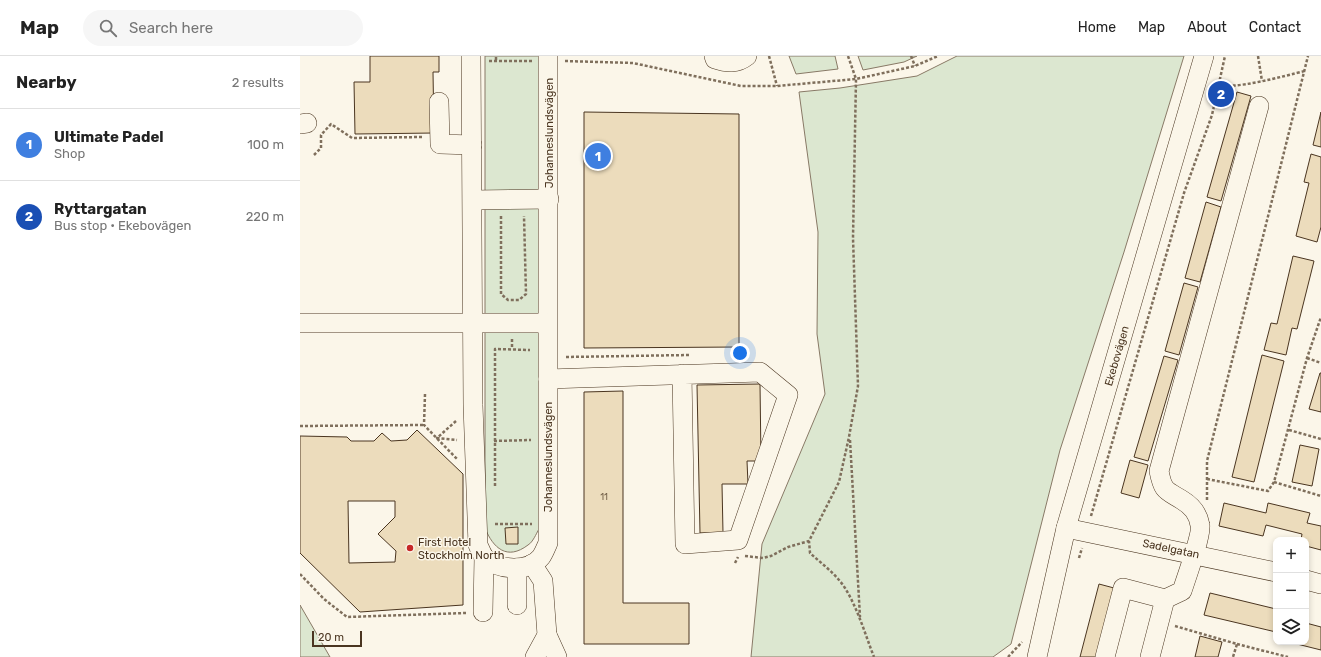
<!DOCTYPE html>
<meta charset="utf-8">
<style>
body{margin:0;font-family:Rubik,sans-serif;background:#f6f6f6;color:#222}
.controls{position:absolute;right:12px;bottom:12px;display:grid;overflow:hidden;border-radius:8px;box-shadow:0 2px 6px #0003}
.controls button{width:36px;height:36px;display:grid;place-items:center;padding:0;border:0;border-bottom:1px solid #e0e0e0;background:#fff;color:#222;font:20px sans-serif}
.scale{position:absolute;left:12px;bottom:10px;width:50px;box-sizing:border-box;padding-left:4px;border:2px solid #4a3520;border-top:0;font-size:11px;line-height:14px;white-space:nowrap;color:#4a3520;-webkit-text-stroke:3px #fbf6e9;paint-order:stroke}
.you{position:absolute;left:440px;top:297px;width:14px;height:14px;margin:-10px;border:3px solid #fff;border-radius:50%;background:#1a73e8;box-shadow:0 0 0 6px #1a73e833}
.badge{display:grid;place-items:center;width:26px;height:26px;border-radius:50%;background:#c62828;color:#fff;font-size:13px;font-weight:700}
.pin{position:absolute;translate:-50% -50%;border:2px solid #fff;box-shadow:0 1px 4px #0006}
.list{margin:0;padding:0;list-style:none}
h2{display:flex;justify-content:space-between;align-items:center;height:52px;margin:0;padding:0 16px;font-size:17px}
h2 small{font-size:13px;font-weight:400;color:#767676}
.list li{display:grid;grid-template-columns:26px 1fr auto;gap:12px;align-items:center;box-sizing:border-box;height:72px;padding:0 16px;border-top:1px solid #e0e0e0}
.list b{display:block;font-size:15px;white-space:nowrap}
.list p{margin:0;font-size:13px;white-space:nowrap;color:#767676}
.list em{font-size:13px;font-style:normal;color:#767676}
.icon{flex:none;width:22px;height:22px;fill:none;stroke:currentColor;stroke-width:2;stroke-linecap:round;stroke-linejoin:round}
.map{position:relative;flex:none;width:1021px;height:601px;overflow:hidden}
header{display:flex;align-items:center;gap:24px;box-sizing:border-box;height:56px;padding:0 20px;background:#fff;border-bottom:1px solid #e0e0e0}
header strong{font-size:19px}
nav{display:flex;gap:22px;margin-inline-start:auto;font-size:14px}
.search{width:280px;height:36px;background:#f6f6f6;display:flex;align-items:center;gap:10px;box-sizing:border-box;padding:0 14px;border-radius:22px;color:#767676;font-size:15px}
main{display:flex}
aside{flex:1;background:#fff}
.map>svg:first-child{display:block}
.green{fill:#dce7d0;stroke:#887966}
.building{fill:#ecdcbc;stroke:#4a3520;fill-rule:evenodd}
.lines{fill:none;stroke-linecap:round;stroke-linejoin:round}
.minor-casing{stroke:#4a3520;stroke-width:20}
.path{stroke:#7f6f5c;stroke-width:2.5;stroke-dasharray:3 2;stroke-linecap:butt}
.minor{stroke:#fbf6e9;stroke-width:19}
.poi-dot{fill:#c62828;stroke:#fbf6e9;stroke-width:1.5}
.labels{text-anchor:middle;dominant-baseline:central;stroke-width:3;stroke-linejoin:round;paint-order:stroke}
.number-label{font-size:9px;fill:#725f47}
.street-label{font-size:11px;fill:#4a3520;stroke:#fbf6e9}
.poi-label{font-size:11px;fill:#4a3520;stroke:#fbf6e9;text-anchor:start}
</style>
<header>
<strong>Map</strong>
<div class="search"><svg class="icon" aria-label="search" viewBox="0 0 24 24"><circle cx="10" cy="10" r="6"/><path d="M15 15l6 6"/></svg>Search here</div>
<nav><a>Home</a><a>Map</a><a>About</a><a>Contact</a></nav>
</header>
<main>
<aside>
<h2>Nearby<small>2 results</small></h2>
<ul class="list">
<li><span class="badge" style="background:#3f7fe0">1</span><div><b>Ultimate Padel</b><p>Shop</p></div><em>100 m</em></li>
<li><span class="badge" style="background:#1a4fb4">2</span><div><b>Ryttargatan</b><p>Bus stop · Ekebovägen</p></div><em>220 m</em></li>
</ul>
</aside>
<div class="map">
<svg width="1021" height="601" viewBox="0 0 1021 601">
<rect width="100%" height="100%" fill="#fbf6e9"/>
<g class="green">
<path d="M185,0h56l-2,473c-3,5 -6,13 -11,16 -21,16 -35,3 -43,-17z"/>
<polygon points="489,0 535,0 538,13 496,18"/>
<polygon points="558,0 617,0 604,6 563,14"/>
<polygon points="657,0 884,0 824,196 760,394 711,588 693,601 451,601 462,488 525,338 517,278 518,176 499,36 540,32 617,20"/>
<polygon points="0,549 30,601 0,601"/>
</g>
<g class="building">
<polygon points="70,0 139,0 139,16 133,16 134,77 55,78 54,26 70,26"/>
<polygon points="937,36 951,40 921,145 907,141"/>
<polygon points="284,56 439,58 439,291 284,292"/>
<polygon points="1021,56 1021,91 1013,89"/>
<polygon points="1011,98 1021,101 1021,171 1017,186 996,180 1009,127 1004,126"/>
<polygon points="906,146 921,151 900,226 885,222"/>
<polygon points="993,200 1014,205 997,273 992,272 986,299 964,294 971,267 977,268"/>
<polygon points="884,227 898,231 879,299 865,295"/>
<polygon points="962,299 984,305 954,426 932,421"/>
<polygon points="864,300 878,304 848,405 834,401"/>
<polygon points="1020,317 1021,317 1021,356 1009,353"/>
<polygon points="460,328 461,405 447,405 448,428 422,428 423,477 400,477 397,329"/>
<polygon points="323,335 323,547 389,547 389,588 284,588 284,336"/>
<path d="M117,374l46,44v131l-103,7 -60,-59v-117l47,1 4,4h23l8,-8 9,8 16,-1zM48,445h47v16l-17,17 18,17 -1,11 -46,1z"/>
<polygon points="1000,389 1019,393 1012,430 992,426"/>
<polygon points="830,404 848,409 839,442 821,437"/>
<polygon points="924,447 966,457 968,447 1010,457 1007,467 1021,470 1021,494 1006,490 1006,484 1001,484 1002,478 966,469 963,480 919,470"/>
<polygon points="218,471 218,488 206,488 205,472"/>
<polygon points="799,528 814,532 796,601 780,601"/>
<polygon points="910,537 976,553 976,576 904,559"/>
<polygon points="1006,567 1021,571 1021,594 989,586 1006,586"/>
<polygon points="900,580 922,586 918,601 895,601"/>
</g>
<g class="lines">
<g class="minor-casing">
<g id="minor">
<path d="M171,0l2,349 5,140c2,4 4,10 7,13 14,12 43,15 56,-1 3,-4 5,-10 7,-14v-487"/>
<path d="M414,0l1,3c12,4 22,5 32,-3"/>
<polyline points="139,46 140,88 172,89"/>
<polyline points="0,68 7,67"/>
<polyline points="173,144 249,143"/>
<polyline points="0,267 247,267"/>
<polyline points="248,323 460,316 488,339 438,484 385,488 382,318"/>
<polyline points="766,472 976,516"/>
<polyline points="232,508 243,525 247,579 235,601"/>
<polyline points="217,512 217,549"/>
<polyline points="1006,524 1021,528"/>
<polyline points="183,556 184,501"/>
<polyline points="247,579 257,601"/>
<polyline points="737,601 766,472 904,0"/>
<path d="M805,601l18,-69 42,11 17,-8c4,-12 20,-57 18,-66 -2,-12 -8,-19 -18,-25 -16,-10 -19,-8 -23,-29l100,-365"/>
<polyline points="850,601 865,543"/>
</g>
</g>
<g class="path">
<polyline points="469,0 477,30"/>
<path d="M548,0l8,23 -3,159 5,148 -9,51 -10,45 -30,59 1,12c12,11 26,21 35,35 13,21 20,46 29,69"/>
<polyline points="611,0 615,10"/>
<polyline points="958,0 962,25"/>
<polyline points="196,4 196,0"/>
<polyline points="189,5 232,5"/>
<polyline points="265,5 333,7 441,30 477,30 556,23 615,10 638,0"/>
<path d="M913,28c20,7 70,-8 92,-13"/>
<polyline points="14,99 21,92 21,79 31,68 52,82 122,81"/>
<polyline points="201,160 201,238 208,244 219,244 226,238 224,160"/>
<polyline points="212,283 212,293"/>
<polyline points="266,301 389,299"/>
<polyline points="1007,302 1021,307"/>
<polyline points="125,338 124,369 158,404"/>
<polyline points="156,365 137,382 157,384"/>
<polyline points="0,370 124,369"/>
<polyline points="989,374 1021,383"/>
<polyline points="550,384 560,561"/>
<polyline points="194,385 231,384"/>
<polyline points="907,423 968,435 974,426 1007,302 1021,261"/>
<polyline points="974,426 1021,440"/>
<polyline points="195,430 195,293 230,294"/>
<polyline points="907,444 907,405 1008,0"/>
<polyline points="791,460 884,137 912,59 925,0"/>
<polyline points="195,468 232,468"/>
<polyline points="445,500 463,502 471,500 488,491 509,485"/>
<polyline points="779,502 782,492"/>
<polyline points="435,507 438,501"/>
<polyline points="0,518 24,543 47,561 166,557"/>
<polyline points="875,570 937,588 933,601"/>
<polyline points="937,588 988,601"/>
<polyline points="708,601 722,586"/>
</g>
<use href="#minor" class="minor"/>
</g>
<circle class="poi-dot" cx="110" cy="492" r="4"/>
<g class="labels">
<g class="number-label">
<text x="304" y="441">11</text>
</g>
<g class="street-label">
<text transform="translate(249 77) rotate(-90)">Johanneslundsvägen</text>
<text transform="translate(817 300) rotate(-74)">Ekebovägen</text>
<text transform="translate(248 401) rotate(-90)">Johanneslundsvägen</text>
<text transform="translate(871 493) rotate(12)">Sadelgatan</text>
</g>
<g class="poi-label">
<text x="118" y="486">First Hotel<tspan x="118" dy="13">Stockholm North</tspan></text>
</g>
</g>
</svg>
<div class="controls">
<button>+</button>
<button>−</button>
<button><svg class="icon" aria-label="layers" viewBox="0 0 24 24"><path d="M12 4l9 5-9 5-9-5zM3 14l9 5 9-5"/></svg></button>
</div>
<div class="scale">20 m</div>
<div class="you"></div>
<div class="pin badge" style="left:298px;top:100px;background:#3f7fe0">1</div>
<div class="pin badge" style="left:921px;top:38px;background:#1a4fb4">2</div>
</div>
</main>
